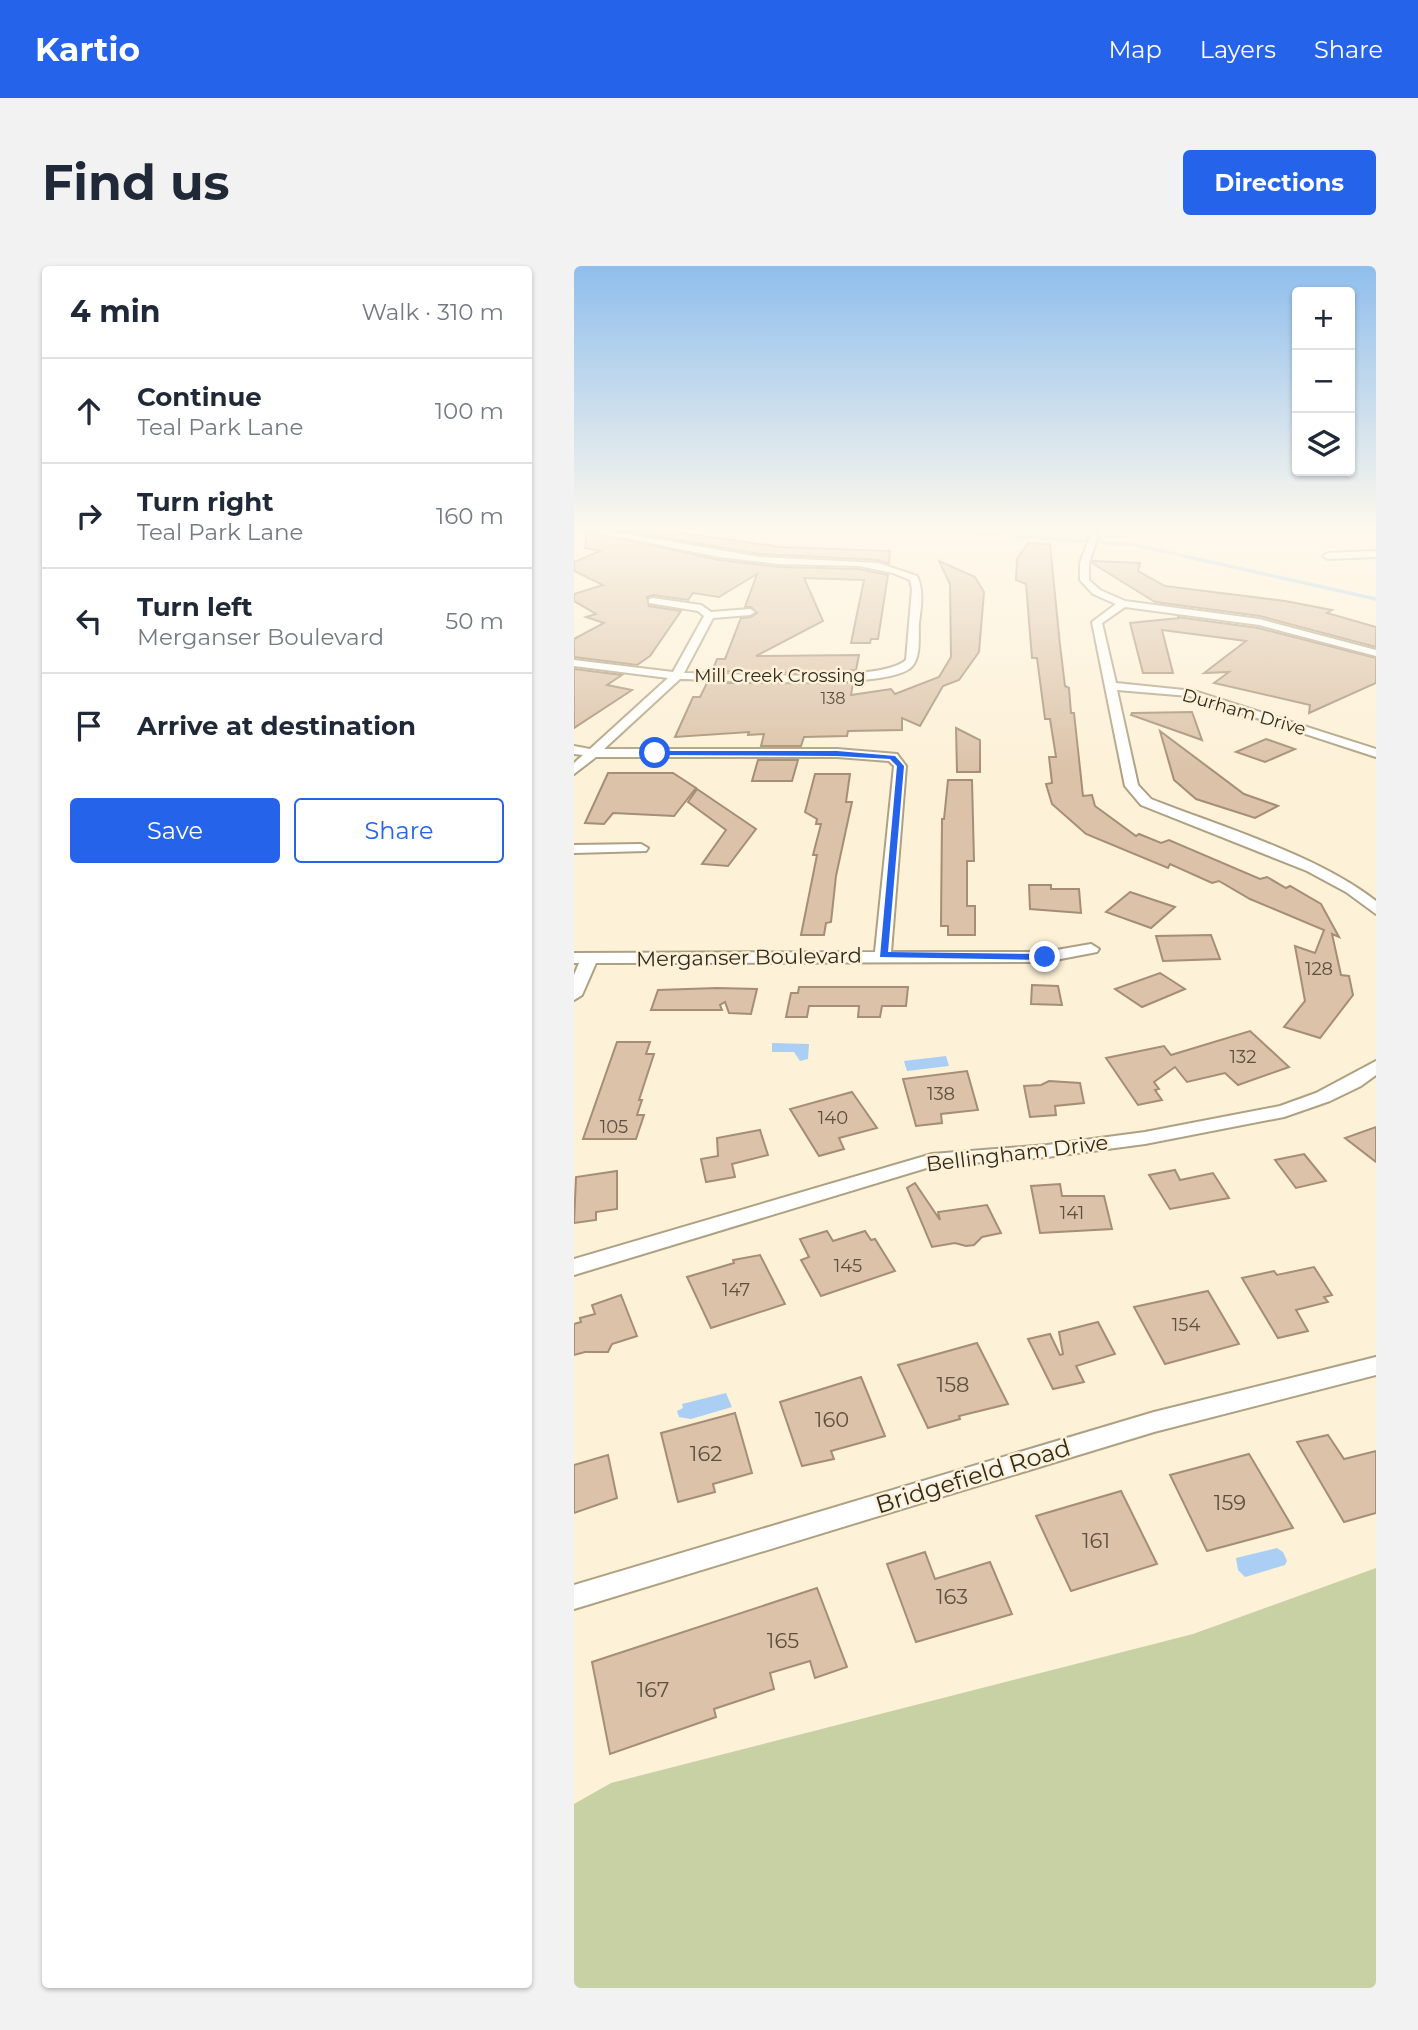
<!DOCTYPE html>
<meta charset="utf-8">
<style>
body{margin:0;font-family:Montserrat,sans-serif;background:#f2f2f3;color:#1f2937}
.controls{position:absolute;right:21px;top:21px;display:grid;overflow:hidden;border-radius:7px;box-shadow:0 2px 5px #0004}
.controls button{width:63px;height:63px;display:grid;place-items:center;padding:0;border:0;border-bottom:2px solid #e0e1e3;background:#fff;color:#1f2937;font:35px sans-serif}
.stop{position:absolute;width:21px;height:21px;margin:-16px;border:5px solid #2563eb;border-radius:50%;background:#fff}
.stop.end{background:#2563eb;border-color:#fff;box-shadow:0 2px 7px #0008}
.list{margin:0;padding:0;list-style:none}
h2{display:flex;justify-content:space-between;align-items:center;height:91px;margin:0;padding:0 28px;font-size:30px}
h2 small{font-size:23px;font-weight:400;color:#747a83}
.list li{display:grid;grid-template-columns:46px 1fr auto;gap:21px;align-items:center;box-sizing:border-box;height:105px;padding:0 28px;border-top:2px solid #e0e1e3}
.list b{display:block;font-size:26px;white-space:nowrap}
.list p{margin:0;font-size:23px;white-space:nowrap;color:#747a83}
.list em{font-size:23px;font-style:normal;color:#747a83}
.actions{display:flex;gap:14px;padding:21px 28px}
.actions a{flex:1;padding:16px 0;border:2px solid #2563eb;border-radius:7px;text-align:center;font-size:24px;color:#2563eb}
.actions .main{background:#2563eb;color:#fff}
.icon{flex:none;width:38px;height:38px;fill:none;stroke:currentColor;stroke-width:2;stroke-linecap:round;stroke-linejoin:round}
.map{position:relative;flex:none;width:802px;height:1722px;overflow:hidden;border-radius:7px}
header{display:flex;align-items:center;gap:42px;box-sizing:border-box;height:98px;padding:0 35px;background:#2563eb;color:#fff}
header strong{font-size:33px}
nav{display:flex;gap:38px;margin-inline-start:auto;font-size:24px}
.intro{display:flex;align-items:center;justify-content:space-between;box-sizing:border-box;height:168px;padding:0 42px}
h1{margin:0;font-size:49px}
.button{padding:18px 32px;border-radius:7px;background:#2563eb;color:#fff;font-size:24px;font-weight:700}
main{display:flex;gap:42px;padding:0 42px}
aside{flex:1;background:#fff;border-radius:7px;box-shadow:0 2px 5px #0004}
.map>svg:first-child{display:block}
.green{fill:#c8d1a4}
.water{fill:#aacef4}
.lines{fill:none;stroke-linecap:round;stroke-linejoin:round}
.stream{stroke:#aacef4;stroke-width:3.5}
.building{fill:#dbc2a8;stroke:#a58e75;stroke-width:2}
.minor-casing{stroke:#aea082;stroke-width:4}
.minor{fill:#fff;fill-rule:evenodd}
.route{fill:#2563eb}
.labels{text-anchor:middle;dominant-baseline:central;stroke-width:5;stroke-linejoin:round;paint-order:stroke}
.far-number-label{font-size:16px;fill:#5c5141}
.far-street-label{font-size:18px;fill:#312b1f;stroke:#fdf1d7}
.number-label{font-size:18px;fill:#5c5141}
.street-label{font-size:21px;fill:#312b1f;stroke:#fdf1d7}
.near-number-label{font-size:21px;fill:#5c5141}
.near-street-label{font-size:24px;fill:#312b1f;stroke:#fdf1d7}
</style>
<header>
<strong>Kartio</strong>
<nav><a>Map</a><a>Layers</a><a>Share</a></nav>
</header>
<div class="intro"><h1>Find us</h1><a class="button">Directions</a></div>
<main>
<aside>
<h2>4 min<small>Walk · 310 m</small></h2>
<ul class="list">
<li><svg class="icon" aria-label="ahead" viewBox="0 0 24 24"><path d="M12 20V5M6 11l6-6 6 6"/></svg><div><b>Continue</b><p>Teal Park Lane</p></div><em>100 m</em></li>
<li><svg class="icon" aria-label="right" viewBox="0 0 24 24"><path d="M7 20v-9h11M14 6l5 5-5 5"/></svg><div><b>Turn right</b><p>Teal Park Lane</p></div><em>160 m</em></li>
<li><svg class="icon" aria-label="left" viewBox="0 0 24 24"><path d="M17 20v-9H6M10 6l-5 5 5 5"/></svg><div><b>Turn left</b><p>Merganser Boulevard</p></div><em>50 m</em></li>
<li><svg class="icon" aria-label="arrive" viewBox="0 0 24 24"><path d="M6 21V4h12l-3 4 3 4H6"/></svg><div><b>Arrive at destination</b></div></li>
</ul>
<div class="actions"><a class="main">Save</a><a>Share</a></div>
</aside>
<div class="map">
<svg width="802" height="1722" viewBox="0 0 802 1722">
<rect width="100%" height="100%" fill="#fdf1d7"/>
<polygon class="green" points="802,1302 802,1722 0,1722 0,1538 37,1517 619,1368"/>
<g class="water">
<polygon points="198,777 235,778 234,793 226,795 220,786 198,786"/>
<polygon points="372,790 375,800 333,805 330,795"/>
<polygon points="152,1127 158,1141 117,1153 105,1151 103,1145 109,1142 108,1138"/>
<polygon points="703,1282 709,1286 713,1295 711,1299 671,1311 664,1304 662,1292"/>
</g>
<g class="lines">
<polyline class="stream" points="369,265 561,279 802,333"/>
</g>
<g class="building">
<polygon points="13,265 145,294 205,301 285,303 314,309 304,373 297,373 296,377 277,377 290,314 230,312 249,355 182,390 285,389 282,404 227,407 138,405 143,393 151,393 167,352 177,351 183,347 177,341 171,341 183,308 145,331 119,327 114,334 79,329 73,331 75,340 107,345 76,390 63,399 0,391 0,373 30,357 12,351 22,348 0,335 0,328 29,319 0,305 0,296 26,285 11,282"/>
<polygon points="52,265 96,265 206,281 316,285 315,298 304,294 186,288"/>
<polygon points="454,277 476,278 486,379 491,420 495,422 497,447 500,447 509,530 518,529 521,540 562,570 565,568 587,577 595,574 686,613 693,611 712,622 716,620 747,638 765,671 758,668 767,709 775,710 779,729 746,772 710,761 731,735 721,680 741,687 750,664 676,633 645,615 638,617 596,598 594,602 512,568 478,538 472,518 478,517 475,491 482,491 476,453 471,453 463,392 458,392 452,318 442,314 443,293"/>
<polygon points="365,295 401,311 410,326 405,386 385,414 369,420 346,460 328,452 328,464 274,465 273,470 230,471 227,480 187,480 190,468 174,469 175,466 101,471 119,431 126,431 133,417 279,417 277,429 317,423 321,428 365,411 377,391 376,318"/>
<polygon points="519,295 566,297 564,305 591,320 711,335 758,344 753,347 802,361 802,381 686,350 581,336 518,297"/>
<polygon points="603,351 684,362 802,392 802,417 735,447 736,439 640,417 655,406 630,407 672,375 588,364 599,407 569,407 556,357 606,352"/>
<polygon points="0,403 48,409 33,419 58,424 0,462"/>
<polygon points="618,446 628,474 557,449 558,447"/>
<polygon points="382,462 406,474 406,506 383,506"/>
<polygon points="586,465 670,528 704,540 681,552 622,533 600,514"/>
<polygon points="692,473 721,483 691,496 662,486"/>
<polygon points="184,494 224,494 218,515 178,515"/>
<polygon points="34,507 99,507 122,522 100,550 39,547 30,558 11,557"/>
<polygon points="241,508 276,508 272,536 278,536 262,610 257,656 252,657 250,669 227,669 243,589 239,589 247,558 242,558 243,553 231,546"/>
<polygon points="374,514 398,514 400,595 393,595 393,640 401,640 401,669 374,669 374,660 367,660 368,553 370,553"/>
<polygon points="123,523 182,563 154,600 128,598 152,564 114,536"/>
<polygon points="455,619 477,619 477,623 505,623 507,647 456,643"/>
<polygon points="556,626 601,641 577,662 532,646"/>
<polygon points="637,669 646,693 589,695 582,670"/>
<polygon points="586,707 611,723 568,741 541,723"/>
<polygon points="458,719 484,720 488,739 457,738"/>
<polygon points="225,721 334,721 332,740 308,740 306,751 284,751 285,740 235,740 233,751 212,751 217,727 224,727"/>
<polygon points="143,722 183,723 177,748 155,747 151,736 146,739 148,744 77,744 84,724"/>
<polygon points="676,765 715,801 664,819 651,807 613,816 601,801 580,816 585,823 581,824 588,834 564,839 532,792 590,780 597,789"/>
<polygon points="43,776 76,776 72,788 80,788 65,834 68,834 63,849 70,849 62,873 9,873"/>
<polygon points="393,805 404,844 367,848 368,857 342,860 329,813"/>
<polygon points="475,815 506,817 510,837 481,840 482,849 456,851 450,820 467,819"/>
<polygon points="278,826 303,862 265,872 270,883 245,890 216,843"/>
<polygon points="802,861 802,896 771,872"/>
<polygon points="186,864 194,889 158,898 161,911 132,916 127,893 144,890 143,872"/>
<polygon points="730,888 752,915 722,922 701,894"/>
<polygon points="601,904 606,914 639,907 655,932 596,943 575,909"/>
<polygon points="43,905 43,943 22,946 22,954 0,957 2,911"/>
<polygon points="341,917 366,954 364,946 413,939 427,967 408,971 400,979 392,980 381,977 358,981 333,922"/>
<polygon points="486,918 488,930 530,930 538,963 466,967 457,920"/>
<polygon points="253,965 259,975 291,965 297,974 301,973 321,1005 247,1030 227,994 235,991 226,973"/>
<polygon points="186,989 211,1038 137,1062 113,1011 160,997 159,994"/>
<polygon points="740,1001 758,1029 750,1031 754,1036 722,1044 734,1065 704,1072 668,1012 700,1005 703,1009"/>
<polygon points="634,1025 665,1078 591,1098 560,1041"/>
<polygon points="47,1029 63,1070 38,1078 34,1086 11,1086 0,1089 0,1058 7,1056 6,1052 21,1048 18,1039"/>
<polygon points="524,1056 541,1088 502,1100 510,1116 479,1123 454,1073 476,1068 486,1089 489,1088 485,1066"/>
<polygon points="403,1077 434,1138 385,1150 386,1153 354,1162 324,1099"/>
<polygon points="287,1111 311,1170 257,1185 260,1193 228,1200 206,1136"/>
<polygon points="161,1147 178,1207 139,1218 141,1226 104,1236 87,1167"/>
<polygon points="754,1169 770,1193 802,1185 802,1247 770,1256 723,1176"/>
<polygon points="675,1188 719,1262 633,1285 596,1209"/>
<polygon points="34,1189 43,1232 0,1247 0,1199"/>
<polygon points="547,1225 583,1298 497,1325 462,1250"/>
<polygon points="351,1286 361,1313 416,1296 438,1348 342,1376 313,1298"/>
<polygon points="243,1322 273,1401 241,1412 236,1395 196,1407 200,1423 140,1443 142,1451 36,1488 18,1396"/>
</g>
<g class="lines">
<g class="minor-casing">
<g id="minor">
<path d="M17,265h19l150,26 118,6 39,13c7,15 4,31 2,47 -1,14 3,37 -10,46 -28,21 -187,11 -229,10l-76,70h233l60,5 9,12 -15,186h154l46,-8 8,5 -2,3 -52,10 -449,1 -14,32 -8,5v-25l5,-12h-5v-10l301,-1 19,-186 -5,-5 -52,-4h-241l-22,17v-11l9,-8 -9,-1v-8l16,3 78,-71 -94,-12v-6l99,12 31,-56 -6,-5 -49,-8v-4l4,-1 48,7 10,7 39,-3 5,3 -5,3 -37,3 -29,55c41,0 197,11 222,-13l6,-71 -2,-9 -17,-7 -34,-7 -80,-2 -60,-7z"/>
<path d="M512,265h9l3,5 -9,27v17l11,10 25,11 134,18 117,31v6l-117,-31 -134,-18 -23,16 14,60 78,8 182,58v8l-187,-61 -72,-6 21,95 13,14c71,28 166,56 225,102v13l-30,-22 -39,-21 -166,-66 -16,-19 -33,-164 24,-18 -23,-10 -13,-14v-17l10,-27z"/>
<polygon points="802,285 802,291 754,293 749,290 754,287"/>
<polygon points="67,578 74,582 72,585 0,587 0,579"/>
<polygon points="802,795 802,809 787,820 756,835 710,851 571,878 473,891 359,900 0,1009 0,993 358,888 473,879 571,866 706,840 742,827"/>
<polygon points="802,1091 802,1109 580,1166 0,1343 0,1319 580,1146"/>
</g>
</g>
<use href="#minor" class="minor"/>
</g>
<linearGradient id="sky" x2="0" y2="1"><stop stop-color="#8fbeed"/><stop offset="0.52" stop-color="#fef9ed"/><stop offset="1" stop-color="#fef9ed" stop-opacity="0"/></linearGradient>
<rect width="802" height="506" fill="url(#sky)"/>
<polygon class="route" points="81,485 263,485 321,490 330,500 314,686 471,688 476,691 471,694 306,691 323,500 316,493 263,490 78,489"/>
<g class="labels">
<g class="far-number-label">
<text x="259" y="432">138</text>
</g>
<g class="far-street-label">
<text x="206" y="410">Mill Creek Crossing</text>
<text transform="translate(670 446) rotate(16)">Durham Drive</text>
</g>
<g class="number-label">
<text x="745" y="703">128</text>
<text x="669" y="791">132</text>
<text x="367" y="828">138</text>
<text x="259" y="852">140</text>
<text x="40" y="861">105</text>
<text x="498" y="947">141</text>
<text x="274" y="1000">145</text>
<text x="162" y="1024">147</text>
<text x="612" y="1059">154</text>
</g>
<g class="street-label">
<text transform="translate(175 691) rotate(-1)">Merganser Boulevard</text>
<text transform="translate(443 887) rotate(-7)">Bellingham Drive</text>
</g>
<g class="near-number-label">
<text x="379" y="1118">158</text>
<text x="258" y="1153">160</text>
<text x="132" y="1187">162</text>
<text x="656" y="1236">159</text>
<text x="522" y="1274">161</text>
<text x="378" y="1330">163</text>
<text x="209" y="1374">165</text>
<text x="79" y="1423">167</text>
</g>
<g class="near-street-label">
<text transform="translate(399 1210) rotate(-17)">Bridgefield Road</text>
</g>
</g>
</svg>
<div class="controls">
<button>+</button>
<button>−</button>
<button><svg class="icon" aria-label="layers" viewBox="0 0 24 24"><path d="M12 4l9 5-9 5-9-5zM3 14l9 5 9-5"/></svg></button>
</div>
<div class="stop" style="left:81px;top:487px"></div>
<div class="stop end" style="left:471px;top:691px"></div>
</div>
</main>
